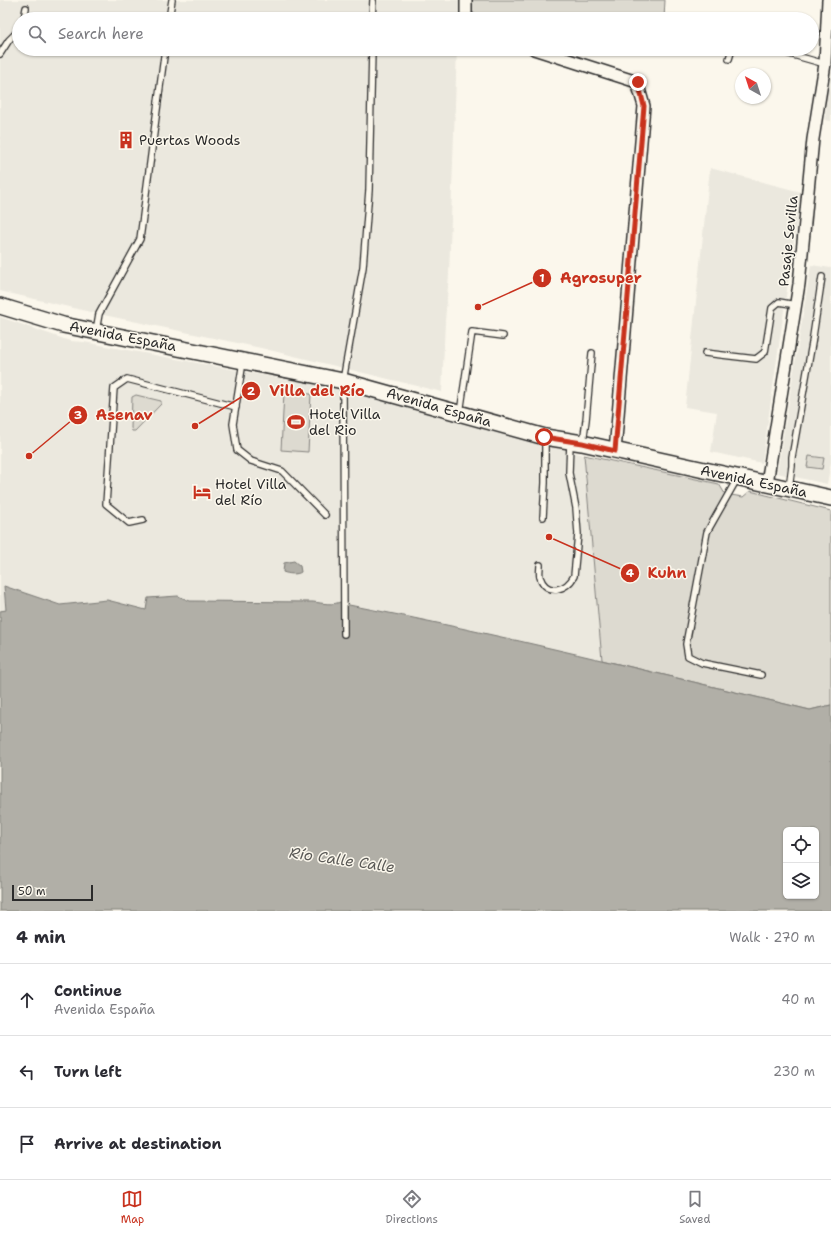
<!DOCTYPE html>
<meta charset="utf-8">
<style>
body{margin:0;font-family:"Shantell Sans",sans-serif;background:#f2f2f3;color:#2b2b33}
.controls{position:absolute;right:12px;bottom:12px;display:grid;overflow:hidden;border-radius:6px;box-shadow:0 1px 3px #0004}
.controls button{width:36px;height:36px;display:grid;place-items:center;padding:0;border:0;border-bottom:1px solid #e1e1e2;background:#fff;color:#2b2b33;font:20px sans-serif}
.compass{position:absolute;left:735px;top:68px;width:36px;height:36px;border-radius:50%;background:#fff;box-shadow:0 1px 3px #0004;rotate:321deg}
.scale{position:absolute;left:12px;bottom:10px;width:81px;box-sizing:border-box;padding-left:4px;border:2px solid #2b2b2b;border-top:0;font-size:11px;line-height:14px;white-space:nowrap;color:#2b2b2b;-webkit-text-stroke:3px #fbf7ec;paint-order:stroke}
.stop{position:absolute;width:12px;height:12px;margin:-9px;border:3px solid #c8321e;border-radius:50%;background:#fff}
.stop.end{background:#c8321e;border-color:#fff;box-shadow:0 1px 4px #0008}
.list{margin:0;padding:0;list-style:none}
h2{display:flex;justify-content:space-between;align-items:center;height:52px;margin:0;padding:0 16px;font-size:17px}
h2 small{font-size:13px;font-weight:400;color:#7c7c81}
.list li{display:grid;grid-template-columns:26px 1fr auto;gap:12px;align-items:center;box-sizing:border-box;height:72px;padding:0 16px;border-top:1px solid #e1e1e2}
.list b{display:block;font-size:15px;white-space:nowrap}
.list p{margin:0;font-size:13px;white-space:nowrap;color:#7c7c81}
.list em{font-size:13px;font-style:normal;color:#7c7c81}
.icon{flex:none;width:22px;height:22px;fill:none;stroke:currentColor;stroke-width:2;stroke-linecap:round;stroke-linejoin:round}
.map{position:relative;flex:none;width:831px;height:911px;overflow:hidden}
.search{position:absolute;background:#fff;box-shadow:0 1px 3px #0004;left:12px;right:12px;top:12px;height:44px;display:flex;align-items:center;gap:10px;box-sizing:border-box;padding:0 14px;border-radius:22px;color:#7c7c81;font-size:15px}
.sheet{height:268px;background:#fff}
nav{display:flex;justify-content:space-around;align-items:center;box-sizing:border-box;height:56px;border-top:1px solid #e1e1e2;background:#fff;font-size:11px;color:#7c7c81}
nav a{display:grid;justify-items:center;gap:2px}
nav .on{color:#c8321e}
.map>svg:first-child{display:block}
.built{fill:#ebe8de}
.green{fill:#dddad0;stroke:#84827e}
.water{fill:#b1afa7;stroke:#7b7a75;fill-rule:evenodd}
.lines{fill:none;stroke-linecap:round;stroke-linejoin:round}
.service-casing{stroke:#2b2b2b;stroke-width:8}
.minor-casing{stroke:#2b2b2b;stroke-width:14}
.secondary-casing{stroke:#2b2b2b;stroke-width:18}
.service{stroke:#fbf7ec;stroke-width:5.5}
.minor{stroke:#fbf7ec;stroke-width:11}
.secondary{stroke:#fbf7ec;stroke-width:15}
.route{stroke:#c8321e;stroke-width:5}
.labels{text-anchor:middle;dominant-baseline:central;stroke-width:3;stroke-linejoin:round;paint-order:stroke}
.poi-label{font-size:14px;fill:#2b2b2b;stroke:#fbf7ec;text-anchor:start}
.street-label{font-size:14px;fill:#2b2b2b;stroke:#fbf7ec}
.water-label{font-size:15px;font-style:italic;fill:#5a5956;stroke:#fbf7ec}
.leader{fill:none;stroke:#c8321e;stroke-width:1.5}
.callout-dot{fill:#c8321e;stroke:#fbf7ec;stroke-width:1.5}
.mark-label{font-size:12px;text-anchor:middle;font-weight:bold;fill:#fff}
.callout-label{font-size:15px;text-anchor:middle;font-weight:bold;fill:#c8321e;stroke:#fbf7ec;stroke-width:3;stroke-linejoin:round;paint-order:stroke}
</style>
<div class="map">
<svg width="831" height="911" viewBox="0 0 831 911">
<rect width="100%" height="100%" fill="#fbf7ec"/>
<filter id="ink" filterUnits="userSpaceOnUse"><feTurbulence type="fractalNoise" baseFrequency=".025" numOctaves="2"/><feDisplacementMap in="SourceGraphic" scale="8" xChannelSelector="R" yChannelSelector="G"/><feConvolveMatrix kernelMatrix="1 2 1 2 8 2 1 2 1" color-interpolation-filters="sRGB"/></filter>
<g filter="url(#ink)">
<g class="built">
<polygon points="0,0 459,0 459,19 19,19 19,49 457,49 449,275 445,321 442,392 261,348 99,314 0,291"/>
<polygon points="831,28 831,121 825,120"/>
<polygon points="710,168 801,192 762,463 711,452 717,412 685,407"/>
<polygon points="811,265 831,268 831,462 827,484 777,473"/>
<polygon points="0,317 70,341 84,342 338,389 584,455 602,660 421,619 338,603 190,601 178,596 146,610 107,600 60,605 4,586 6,611 0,611"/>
</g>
<g class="green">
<polygon points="472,0 665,0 664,19 480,19 471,10"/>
<polygon points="284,393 311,394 308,452 281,450"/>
<polygon points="136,395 161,401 161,404 135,431 132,431 131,428 132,397"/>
<polygon points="584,455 719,484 725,494 743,497 750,491 831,511 831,705 810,710 602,660"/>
<polygon points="809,456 824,458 822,469 807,467"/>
</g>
<g class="water">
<path d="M294,561l6,5 1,6c-4,3 -13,2 -18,0l1,-9z"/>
<path d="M4,586l56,19 47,-5 39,10 2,-12 30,-2 12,5 123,1c9,1 21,4 29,-1l2,3c156,30 311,69 466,106l21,-5v206h-831v-300l6,-1zM786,830h30v66h-30z"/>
</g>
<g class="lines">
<g class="service-casing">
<g id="service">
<polyline points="24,19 26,8"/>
<polyline points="169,19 172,0"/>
<polyline points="372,19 373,0"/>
<polyline points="772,49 825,64"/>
<polyline points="0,54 9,40 19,30"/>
<polyline points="729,59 732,49"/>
<polyline points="96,331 99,314 140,239 165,49"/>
<polyline points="705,353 756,359 765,352 772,308 779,302 796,305"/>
<polyline points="243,362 233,424 237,450 251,461 282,471 325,515"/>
<polyline points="460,413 472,332 503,336"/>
<polyline points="583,443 586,420 592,353"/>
<polyline points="737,479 707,532 686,644 688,656 702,663 761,675"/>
<polyline points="789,488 792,466 792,457 812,343 822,277"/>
<polyline points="543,517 545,483 545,438"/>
<polyline points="143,520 129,523 106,504 114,388 127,379 236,407"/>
<path d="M540,565c0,4 -1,8 0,12 6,19 27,14 34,-1l4,-42 -2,-26 -7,-35 1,-31"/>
<polyline points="344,634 343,381 363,267 369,190 372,49"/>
</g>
</g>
<g class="minor-casing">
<g id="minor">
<polyline points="466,19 466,0"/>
<polyline points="534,49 637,82 644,106 615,451"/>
<polyline points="767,483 799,284 813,139 825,64 828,0"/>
</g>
</g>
<g class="secondary-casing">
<polyline id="secondary" points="0,306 63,325 343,381 545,437 582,443 831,498"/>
</g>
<use href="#service" class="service"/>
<use href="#minor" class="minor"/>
<use href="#secondary" class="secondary"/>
</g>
</g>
<g class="lines" filter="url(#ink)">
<polyline class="route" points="544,437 582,443 615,451 644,106 638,82"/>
</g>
<defs>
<g id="building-bare" transform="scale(1.38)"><path d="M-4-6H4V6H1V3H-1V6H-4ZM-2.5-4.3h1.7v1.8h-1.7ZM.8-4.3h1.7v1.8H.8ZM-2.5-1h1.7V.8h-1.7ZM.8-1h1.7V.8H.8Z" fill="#c8321e" stroke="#fbf7ec" stroke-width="2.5" paint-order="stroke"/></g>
<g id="stadium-bare" transform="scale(1.38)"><path d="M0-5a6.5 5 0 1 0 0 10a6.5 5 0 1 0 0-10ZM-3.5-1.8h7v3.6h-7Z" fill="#c8321e" stroke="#fbf7ec" stroke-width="2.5" paint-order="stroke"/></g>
<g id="hotel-bare" transform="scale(1.38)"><path d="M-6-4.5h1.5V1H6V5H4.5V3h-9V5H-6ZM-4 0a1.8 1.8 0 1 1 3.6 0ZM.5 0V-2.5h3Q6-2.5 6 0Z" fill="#c8321e" stroke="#fbf7ec" stroke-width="2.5" paint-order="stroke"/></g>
</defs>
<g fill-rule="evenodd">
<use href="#building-bare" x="126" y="140"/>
<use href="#stadium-bare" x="296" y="422"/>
<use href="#hotel-bare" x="202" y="492"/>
</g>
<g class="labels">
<g class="poi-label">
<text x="139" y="140">Puertas Woods</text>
<text x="309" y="414">Hotel Villa<tspan x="309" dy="16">del Rio</tspan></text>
<text x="215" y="484">Hotel Villa<tspan x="215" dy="16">del Río</tspan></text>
</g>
<g class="street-label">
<text transform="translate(788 241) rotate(-84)">Pasaje Sevilla</text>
<text transform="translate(123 336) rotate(11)">Avenida España</text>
<text transform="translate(439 407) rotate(16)">Avenida España</text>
<text transform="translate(754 481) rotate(12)">Avenida España</text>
</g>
<g class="water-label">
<text transform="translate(342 860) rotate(8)">Río Calle Calle</text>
</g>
</g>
<path class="leader" d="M478 307L542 278M195 426L251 391M29 456L78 415M549 537L630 573"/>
<g class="callout-dot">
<circle cx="478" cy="307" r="4"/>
<circle cx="195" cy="426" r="4"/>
<circle cx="29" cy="456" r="4"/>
<circle cx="549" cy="537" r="4"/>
<circle cx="542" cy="278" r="10"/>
<circle cx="251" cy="391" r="10"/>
<circle cx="78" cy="415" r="10"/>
<circle cx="630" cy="573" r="10"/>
</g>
<g class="mark-label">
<text x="542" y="282">1</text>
<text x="251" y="395">2</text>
<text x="78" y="419">3</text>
<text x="630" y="577">4</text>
</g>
<g class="callout-label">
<text x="601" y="283">Agrosuper</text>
<text x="317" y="396">Villa del Río</text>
<text x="124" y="420">Asenav</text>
<text x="667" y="578">Kuhn</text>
</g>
</svg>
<div class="controls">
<button><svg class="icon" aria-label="locate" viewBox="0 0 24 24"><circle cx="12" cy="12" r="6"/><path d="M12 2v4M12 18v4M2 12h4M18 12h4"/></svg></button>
<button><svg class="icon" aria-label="layers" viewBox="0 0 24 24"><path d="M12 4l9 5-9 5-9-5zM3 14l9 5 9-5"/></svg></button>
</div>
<svg class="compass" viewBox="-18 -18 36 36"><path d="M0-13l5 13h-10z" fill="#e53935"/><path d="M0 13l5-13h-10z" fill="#7c7c81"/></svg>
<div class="scale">50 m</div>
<div class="stop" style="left:544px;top:437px"></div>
<div class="stop end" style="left:638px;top:82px"></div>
<div class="search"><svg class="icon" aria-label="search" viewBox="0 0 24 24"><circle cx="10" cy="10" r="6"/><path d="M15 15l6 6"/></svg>Search here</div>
</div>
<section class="sheet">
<h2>4 min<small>Walk · 270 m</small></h2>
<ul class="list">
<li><svg class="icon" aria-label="ahead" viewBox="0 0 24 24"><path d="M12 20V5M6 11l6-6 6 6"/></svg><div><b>Continue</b><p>Avenida España</p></div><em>40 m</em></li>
<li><svg class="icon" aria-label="left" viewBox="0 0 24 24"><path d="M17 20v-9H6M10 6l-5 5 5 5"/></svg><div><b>Turn left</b></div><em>230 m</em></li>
<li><svg class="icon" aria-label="arrive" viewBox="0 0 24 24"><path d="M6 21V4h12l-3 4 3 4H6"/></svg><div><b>Arrive at destination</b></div></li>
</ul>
</section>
<nav>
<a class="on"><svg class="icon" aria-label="map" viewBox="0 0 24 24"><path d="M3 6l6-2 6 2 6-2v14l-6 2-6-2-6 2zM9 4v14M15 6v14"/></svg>Map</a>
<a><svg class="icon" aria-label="directions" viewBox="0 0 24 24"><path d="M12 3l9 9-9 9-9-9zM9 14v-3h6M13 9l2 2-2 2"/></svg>Directions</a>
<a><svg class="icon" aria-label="saved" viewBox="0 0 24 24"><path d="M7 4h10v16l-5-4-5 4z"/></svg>Saved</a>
</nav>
